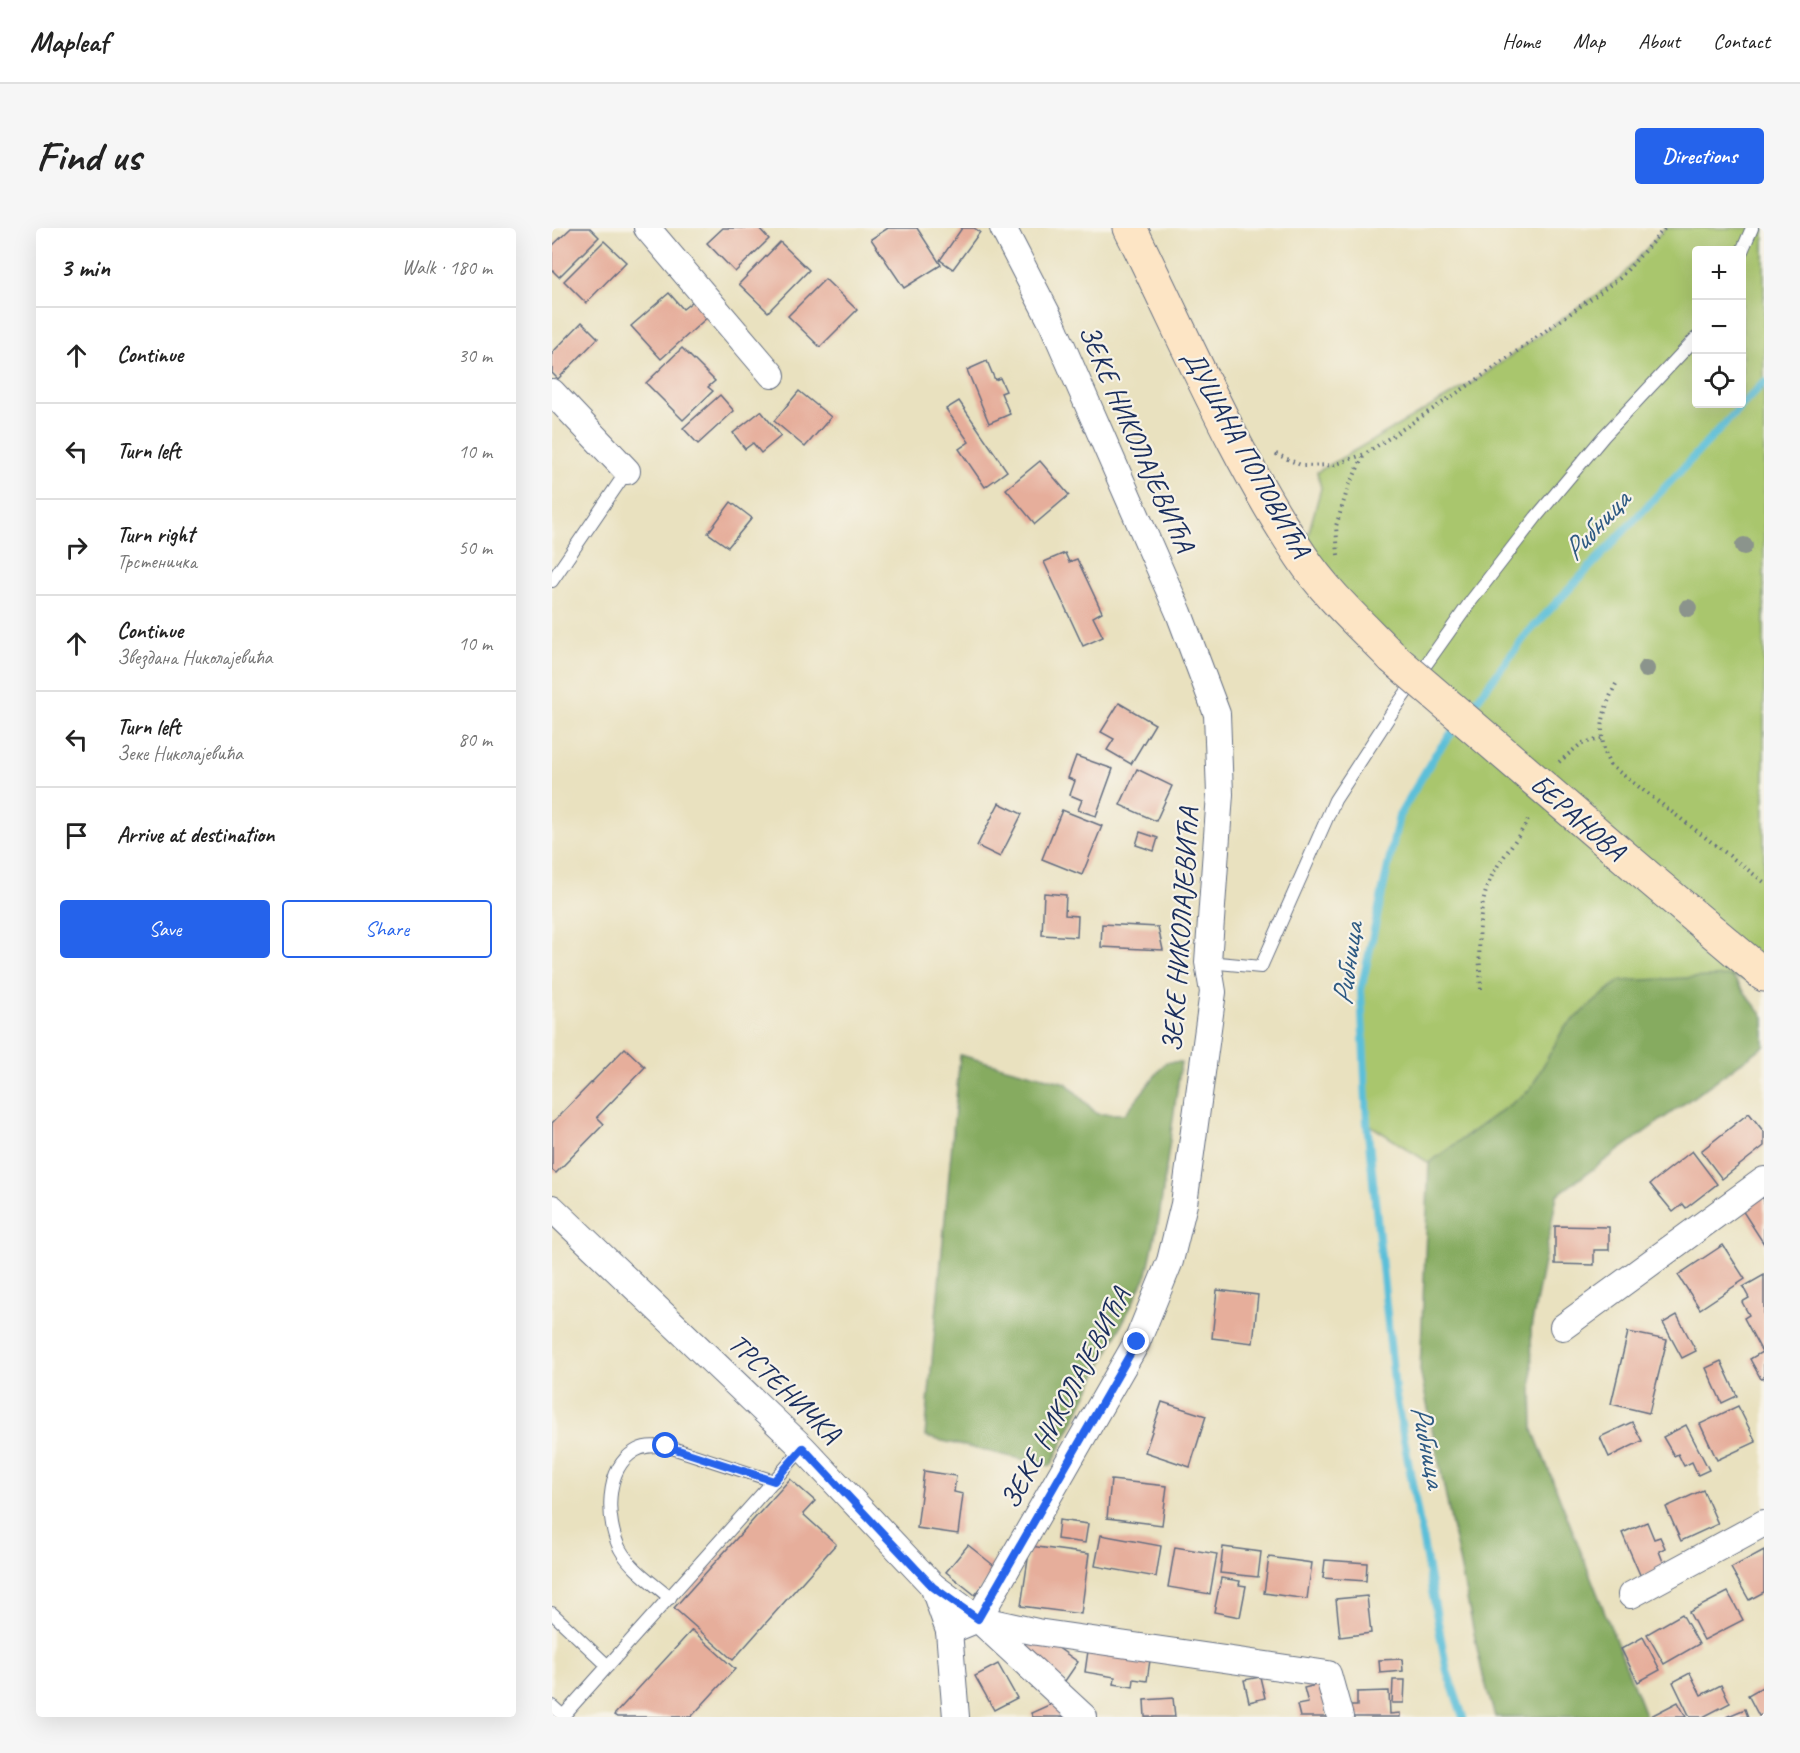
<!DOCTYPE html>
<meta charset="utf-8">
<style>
body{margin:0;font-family:Caveat,sans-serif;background:#f6f6f6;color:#222}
.controls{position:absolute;right:18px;top:18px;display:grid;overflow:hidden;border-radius:6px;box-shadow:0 6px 24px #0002}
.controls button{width:54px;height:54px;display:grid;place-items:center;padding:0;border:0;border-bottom:2px solid #e0e0e0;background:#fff;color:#222;font:30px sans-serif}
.stop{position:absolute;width:18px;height:18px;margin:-14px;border:4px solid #2563eb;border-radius:50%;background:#fff}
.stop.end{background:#2563eb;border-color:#fff;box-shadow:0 2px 6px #0008}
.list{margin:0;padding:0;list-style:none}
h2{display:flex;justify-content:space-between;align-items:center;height:78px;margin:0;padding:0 24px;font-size:26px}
h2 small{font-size:20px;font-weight:400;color:#767676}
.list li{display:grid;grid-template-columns:39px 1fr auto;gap:18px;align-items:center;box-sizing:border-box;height:96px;padding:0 24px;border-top:2px solid #e0e0e0}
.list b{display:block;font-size:22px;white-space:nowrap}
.list p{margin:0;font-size:20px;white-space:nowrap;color:#767676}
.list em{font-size:20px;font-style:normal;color:#767676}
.actions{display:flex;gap:12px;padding:18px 24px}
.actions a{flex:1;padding:14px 0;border:2px solid #2563eb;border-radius:6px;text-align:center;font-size:21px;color:#2563eb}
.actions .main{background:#2563eb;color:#fff}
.icon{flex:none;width:33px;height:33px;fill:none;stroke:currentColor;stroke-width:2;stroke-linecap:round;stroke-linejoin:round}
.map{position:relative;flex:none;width:1212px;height:1489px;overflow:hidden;border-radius:6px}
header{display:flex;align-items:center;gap:36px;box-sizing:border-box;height:84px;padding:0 30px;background:#fff;border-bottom:2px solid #e0e0e0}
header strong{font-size:28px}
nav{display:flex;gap:33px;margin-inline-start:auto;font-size:21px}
.intro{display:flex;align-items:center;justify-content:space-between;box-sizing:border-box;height:144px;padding:0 36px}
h1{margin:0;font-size:42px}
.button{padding:15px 27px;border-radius:6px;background:#2563eb;color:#fff;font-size:21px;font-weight:700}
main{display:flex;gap:36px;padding:0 36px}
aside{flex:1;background:#fff;border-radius:6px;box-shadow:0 6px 24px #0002}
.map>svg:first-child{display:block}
.green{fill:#a9c66d;stroke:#627a66;stroke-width:1.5;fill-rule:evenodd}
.forest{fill:#86ab60;stroke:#506d5f;stroke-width:1.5}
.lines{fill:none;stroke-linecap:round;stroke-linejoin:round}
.stream{stroke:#5bbfd9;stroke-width:8}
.building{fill:#e6ae9b}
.service-casing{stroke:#636d80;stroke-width:14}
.minor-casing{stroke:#636d80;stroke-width:28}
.secondary-casing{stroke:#636d80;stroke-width:35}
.path{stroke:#636d80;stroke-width:4;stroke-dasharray:1.5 4.5;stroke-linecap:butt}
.service{stroke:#fff;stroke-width:12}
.minor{stroke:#fff;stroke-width:26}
.secondary{stroke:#fde5c5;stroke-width:33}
.secondary-bridge-casing{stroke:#636d80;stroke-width:35;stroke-linecap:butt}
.secondary-bridge{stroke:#fde5c5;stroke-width:33}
.tree{fill:#8b948c}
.route{stroke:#2563eb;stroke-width:8}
.labels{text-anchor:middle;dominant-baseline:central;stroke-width:4.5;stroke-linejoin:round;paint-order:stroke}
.street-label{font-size:28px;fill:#1b2f5e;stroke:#f7f3e8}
.water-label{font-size:30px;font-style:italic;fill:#2e5a83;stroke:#f7f3e8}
</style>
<header>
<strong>Mapleaf</strong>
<nav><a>Home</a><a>Map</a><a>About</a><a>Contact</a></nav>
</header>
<div class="intro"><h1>Find us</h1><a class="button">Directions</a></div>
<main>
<aside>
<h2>3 min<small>Walk · 180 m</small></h2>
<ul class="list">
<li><svg class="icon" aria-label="ahead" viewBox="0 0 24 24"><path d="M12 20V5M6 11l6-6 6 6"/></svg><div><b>Continue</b></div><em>30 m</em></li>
<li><svg class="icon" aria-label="left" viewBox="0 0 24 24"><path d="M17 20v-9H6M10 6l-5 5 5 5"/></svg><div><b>Turn left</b></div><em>10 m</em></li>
<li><svg class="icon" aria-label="right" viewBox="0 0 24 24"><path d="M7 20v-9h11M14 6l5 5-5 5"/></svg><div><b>Turn right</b><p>Трстеничка</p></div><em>50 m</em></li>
<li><svg class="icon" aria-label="ahead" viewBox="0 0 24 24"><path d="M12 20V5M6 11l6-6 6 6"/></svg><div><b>Continue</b><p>Звездана Николајевића</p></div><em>10 m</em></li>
<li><svg class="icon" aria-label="left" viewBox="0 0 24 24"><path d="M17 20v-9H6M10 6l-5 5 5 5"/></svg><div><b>Turn left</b><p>Зеке Николајевића</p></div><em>80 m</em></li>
<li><svg class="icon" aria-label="arrive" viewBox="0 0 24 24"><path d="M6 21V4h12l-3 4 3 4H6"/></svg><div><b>Arrive at destination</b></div></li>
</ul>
<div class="actions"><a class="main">Save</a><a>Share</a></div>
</aside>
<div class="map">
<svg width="1212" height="1489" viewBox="0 0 1212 1489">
<rect width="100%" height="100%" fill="#f7f3e8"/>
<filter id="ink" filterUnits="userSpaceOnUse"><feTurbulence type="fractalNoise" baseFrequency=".0167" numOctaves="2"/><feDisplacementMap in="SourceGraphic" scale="12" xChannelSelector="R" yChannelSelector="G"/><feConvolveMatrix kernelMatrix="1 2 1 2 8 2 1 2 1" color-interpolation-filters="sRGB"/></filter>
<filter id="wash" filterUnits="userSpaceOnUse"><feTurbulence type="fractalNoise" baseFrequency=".008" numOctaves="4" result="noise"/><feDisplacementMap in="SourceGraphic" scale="24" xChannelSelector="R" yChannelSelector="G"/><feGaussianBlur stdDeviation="1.35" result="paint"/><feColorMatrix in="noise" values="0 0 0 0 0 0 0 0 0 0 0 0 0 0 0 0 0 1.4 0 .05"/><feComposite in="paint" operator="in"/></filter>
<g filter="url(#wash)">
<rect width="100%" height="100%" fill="#e9e1bf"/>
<path class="green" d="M1113,0h99v757l-33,-9 -167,52 -34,62 -101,73 -62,-40 -6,-133 38,-174 36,-61 34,-45 -167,-153 19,-69 -4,-16 158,-91 145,-103zM1144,22h46v154h-46z"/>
<g class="forest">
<polygon points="1180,748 1212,789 1212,818 1005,967 979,1100 981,1202 1094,1489 943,1489 930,1444 868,1142 877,935 978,862 1012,800 1067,753"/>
<polygon points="408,827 514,855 545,886 573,886 614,834 629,834 607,990 595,1046 499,1238 373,1209"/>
</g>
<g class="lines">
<g class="stream">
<polyline points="916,484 974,407 1212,154"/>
<polyline points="908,494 883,527 847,588 809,762 815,895 843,1163 895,1443 911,1489"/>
</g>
</g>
<g id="blocks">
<g class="building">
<polygon points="19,0 38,0 47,9 7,49 0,42 0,18"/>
<polygon points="171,0 207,0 217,11 183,44 155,15"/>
<polygon points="336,0 365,0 389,37 352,60 319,11"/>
<polygon points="410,0 422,0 428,4 401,41 388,32"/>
<polygon points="52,13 74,34 34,75 12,53"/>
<polygon points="228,14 257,42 216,84 187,56"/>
<polygon points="273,51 305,82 268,119 236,88"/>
<polygon points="117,65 131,81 145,70 159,86 109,131 79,98"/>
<polygon points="30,94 46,110 6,151 0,145 0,125"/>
<polygon points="130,120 163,153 156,159 161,163 131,192 94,155"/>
<polygon points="435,133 443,152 448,150 454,163 449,165 458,186 437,195 415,142"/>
<polygon points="247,163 279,189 253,219 222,193"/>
<polygon points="168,167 182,183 146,216 131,200"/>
<polygon points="407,173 455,243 433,259 407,221 417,214 394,181"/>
<polygon points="209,183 229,208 209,225 201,215 193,221 181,205"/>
<polygon points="488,233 517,267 483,296 454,261"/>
<polygon points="179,274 200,290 176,319 156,305"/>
<polygon points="513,325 517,334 525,331 550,384 541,389 551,409 531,418 492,334"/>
<polygon points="567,475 603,496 579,536 555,522 562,511 549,504"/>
<polygon points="524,528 561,541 544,588 526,582 530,572 518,567 523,553 516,550"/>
<polygon points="585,541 620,558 604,593 568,577"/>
<polygon points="447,575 470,586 448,629 425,618"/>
<polygon points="510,582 550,598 530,647 490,631"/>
<polygon points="588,604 606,610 602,623 584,617"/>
<polygon points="492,665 514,667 513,687 526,688 525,709 490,707"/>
<polygon points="550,696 606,699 611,722 549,719"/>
<polygon points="73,820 93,839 45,889 52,896 4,945 0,942 0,895"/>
<polygon points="1197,885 1212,904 1212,918 1170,951 1149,923"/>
<polygon points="1140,923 1165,956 1134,980 1131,976 1121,984 1098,956"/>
<polygon points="1210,969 1212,971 1212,1016 1190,982"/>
<polygon points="1003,998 1057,999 1057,1022 1042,1022 1042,1037 1003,1036"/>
<polygon points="1171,1017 1193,1051 1148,1081 1126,1047"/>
<polygon points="1212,1047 1212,1150 1209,1151 1198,1131 1210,1124 1192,1090 1197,1087 1190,1074 1197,1070 1191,1059"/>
<polygon points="665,1062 706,1067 701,1115 660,1110"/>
<polygon points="1125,1087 1144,1123 1130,1130 1111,1095"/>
<polygon points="1076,1104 1115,1112 1097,1185 1059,1176"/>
<polygon points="1169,1133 1185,1168 1170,1175 1154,1140"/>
<polygon points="610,1174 654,1188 638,1239 593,1224"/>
<polygon points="1186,1178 1204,1214 1165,1232 1148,1196"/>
<polygon points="1080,1194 1090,1213 1057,1229 1048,1209"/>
<polygon points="1134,1197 1157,1242 1146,1247 1140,1234 1132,1238 1126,1226 1122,1228 1111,1209"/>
<polygon points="372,1243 404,1248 402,1264 411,1266 406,1306 365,1300"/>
<polygon points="238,1251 263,1273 251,1286 284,1316 181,1432 122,1380"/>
<polygon points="559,1252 615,1258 610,1297 555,1290"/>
<polygon points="1151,1262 1166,1296 1129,1313 1114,1279"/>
<polygon points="507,1292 536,1296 533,1315 505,1311"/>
<polygon points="1095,1294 1102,1311 1108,1309 1113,1320 1107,1323 1113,1339 1089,1349 1070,1305"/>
<polygon points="549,1307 609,1318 604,1349 543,1338"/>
<polygon points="416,1317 445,1340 423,1367 394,1344"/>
<polygon points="478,1318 537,1326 529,1386 469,1378"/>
<polygon points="623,1319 665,1326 658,1366 616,1359"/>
<polygon points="671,1319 709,1324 706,1349 668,1345"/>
<polygon points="1212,1322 1212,1364 1197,1372 1179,1340"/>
<polygon points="717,1329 760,1335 755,1371 712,1365"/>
<polygon points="773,1332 815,1335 814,1353 771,1350"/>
<polygon points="669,1350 688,1353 687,1357 694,1358 688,1389 662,1384"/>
<polygon points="1176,1364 1191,1392 1152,1412 1137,1384"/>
<polygon points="815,1368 819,1405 788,1409 784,1371"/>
<polygon points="1130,1386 1147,1416 1112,1436 1095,1406"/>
<polygon points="140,1402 183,1441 139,1489 65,1489 62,1487"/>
<polygon points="1091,1409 1108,1442 1086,1454 1069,1421"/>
<polygon points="472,1411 495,1412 526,1434 513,1453 465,1422"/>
<polygon points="536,1423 598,1432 595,1453 582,1451 581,1459 562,1456 563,1449 533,1444"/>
<polygon points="850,1431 851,1443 828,1445 827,1432"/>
<polygon points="446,1436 465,1470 442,1482 423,1448"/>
<polygon points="1138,1445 1149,1467 1169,1457 1178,1475 1151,1489 1138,1489 1121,1454"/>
<polygon points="708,1449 713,1470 697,1474 692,1452"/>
<polygon points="841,1452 853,1452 852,1475 840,1475"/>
<polygon points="768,1456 776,1489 748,1489 745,1477 756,1475 752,1460"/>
<polygon points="1212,1458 1212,1486 1207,1488 1196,1467"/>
<polygon points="837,1463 838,1486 848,1485 848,1489 798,1489 798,1478 805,1478 805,1464"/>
<polygon points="621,1470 623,1489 593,1489 592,1472"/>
<polygon points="508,1472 516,1489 481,1489 479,1485"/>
<polygon points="1126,1474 1134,1489 1097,1489"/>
<polygon points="1193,1481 1196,1489 1174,1489"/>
</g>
</g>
</g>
<g filter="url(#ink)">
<use href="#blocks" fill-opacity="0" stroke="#636d80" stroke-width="1.5"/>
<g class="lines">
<g class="service-casing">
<g id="service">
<polyline points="1190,23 1200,0"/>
<polyline points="0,353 75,243"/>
<polyline points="656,734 709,739 783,572 841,483 919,373 984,289 1052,208 1144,110"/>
<path d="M118,1370c-17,-15 -39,-29 -50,-49 -14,-27 -16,-80 15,-98 9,-6 21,-5 31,-5l108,35"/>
<polyline points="0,1385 56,1438"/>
<polyline points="0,1478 12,1489"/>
<polyline points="11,1488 251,1220"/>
</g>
</g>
<g class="minor-casing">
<g id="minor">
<polyline points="95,0 220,147"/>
<polyline points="0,164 75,243"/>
<polyline points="0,980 251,1220 381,1358 397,1403 404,1489"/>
<polyline points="1011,1099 1212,952"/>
<polyline points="381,1358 426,1391 532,1489"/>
<polyline points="1079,1367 1212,1295"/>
<polyline points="426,1391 485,1404 776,1446 788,1489"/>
<polyline points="397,1403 426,1391 585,1114 618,1033 632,976 661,764 656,734 668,566 665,486 627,385 500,95 451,0"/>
</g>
</g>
<g class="secondary-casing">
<g id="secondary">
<path d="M578,0c54,108 104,228 171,328 25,38 61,70 92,102"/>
<polyline points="1090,644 1212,747"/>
</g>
</g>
<g class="path">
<polyline points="724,226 751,238 782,237 813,226 923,153 1068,50 1113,0"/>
<polyline points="786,327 784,298 796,260 812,227"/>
<path d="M1064,456c-14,27 -20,53 -6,81l154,117"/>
<polyline points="1007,534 1030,515 1050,511"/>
<path d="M929,761c-2,-39 -6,-84 14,-119 11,-18 25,-34 35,-54"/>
</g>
<use href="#service" class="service"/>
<use href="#minor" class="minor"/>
<use href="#secondary" class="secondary"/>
<g class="secondary-bridge-casing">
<polyline id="secondary-bridge" points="841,430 1090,644"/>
</g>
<use href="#secondary-bridge" class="secondary-bridge"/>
</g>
<g class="tree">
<circle cx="1192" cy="318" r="9"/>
<circle cx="1136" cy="380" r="9"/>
<circle cx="1094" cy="441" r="9"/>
</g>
</g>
<g class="lines" filter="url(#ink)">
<polyline class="route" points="114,1218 222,1253 251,1220 381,1359 426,1391 585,1114"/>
</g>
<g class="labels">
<g class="street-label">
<text transform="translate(585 210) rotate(66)">ЗЕКЕ НИКОЛАЈЕВИЋА</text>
<text transform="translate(695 225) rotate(61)">ДУШАНА ПОПОВИЋА</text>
<text transform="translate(1026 589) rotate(41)">БЕРАНОВА</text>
<text transform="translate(628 702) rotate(-86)">ЗЕКЕ НИКОЛАЈЕВИЋА</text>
<text transform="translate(233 1160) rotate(44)">ТРСТЕНИЧКА</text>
<text transform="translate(513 1170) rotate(-62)">ЗЕКЕ НИКОЛАЈЕВИЋА</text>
</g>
<g class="water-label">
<text transform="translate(1044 297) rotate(-47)">Рибница</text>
<text transform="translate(795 736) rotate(-82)">Рибница</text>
<text transform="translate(877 1218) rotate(79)">Рибница</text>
</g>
</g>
</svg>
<div class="controls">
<button>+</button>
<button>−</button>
<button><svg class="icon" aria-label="locate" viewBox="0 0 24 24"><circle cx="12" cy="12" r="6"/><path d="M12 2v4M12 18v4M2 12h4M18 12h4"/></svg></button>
</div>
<div class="stop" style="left:114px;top:1218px"></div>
<div class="stop end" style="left:585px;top:1114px"></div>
</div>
</main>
